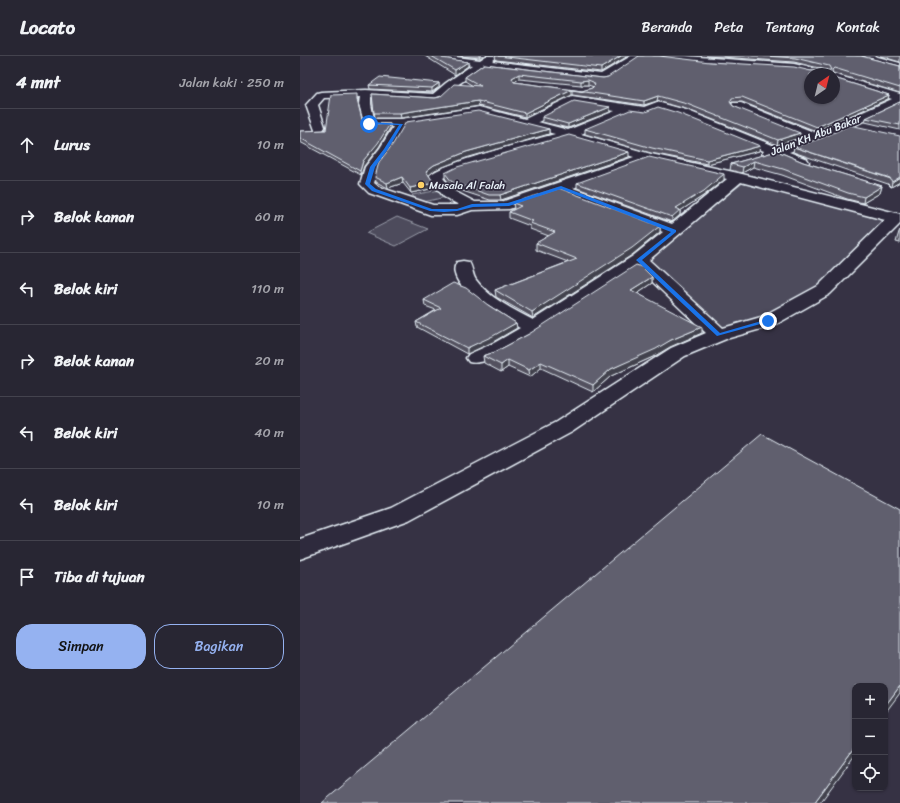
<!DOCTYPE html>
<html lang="id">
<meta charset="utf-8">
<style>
body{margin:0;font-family:Sriracha,sans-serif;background:#34323f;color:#f1f3f6}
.controls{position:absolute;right:12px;bottom:12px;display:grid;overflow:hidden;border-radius:8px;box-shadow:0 1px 3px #0004}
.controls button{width:36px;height:36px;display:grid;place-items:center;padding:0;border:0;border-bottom:1px solid #44434e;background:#282633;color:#f1f3f6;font:20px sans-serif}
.compass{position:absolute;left:504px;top:12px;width:36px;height:36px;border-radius:50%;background:#282633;box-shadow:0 1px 3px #0004;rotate:35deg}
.stop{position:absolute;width:12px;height:12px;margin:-9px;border:3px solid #1a73e8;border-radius:50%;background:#fff}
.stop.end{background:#1a73e8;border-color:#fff;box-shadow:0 1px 4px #0008}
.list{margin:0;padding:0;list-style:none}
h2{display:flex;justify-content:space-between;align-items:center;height:52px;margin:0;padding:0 16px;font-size:17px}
h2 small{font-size:13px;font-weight:400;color:#a5a5ac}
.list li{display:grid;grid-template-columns:26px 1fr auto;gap:12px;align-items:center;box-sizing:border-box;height:72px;padding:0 16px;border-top:1px solid #44434e}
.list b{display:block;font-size:15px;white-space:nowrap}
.list em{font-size:13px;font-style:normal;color:#a5a5ac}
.actions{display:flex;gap:8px;padding:12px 16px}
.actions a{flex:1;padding:9px 0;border:1px solid #95b2f1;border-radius:16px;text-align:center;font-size:14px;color:#95b2f1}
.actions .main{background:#95b2f1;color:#111}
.icon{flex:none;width:22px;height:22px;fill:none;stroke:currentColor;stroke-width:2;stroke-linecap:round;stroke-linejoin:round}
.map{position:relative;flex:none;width:600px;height:747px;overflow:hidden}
header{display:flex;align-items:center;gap:24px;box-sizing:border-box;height:56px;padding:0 20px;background:#282633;border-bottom:1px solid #44434e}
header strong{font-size:19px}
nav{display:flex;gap:22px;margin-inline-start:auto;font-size:14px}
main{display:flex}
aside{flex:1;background:#282633}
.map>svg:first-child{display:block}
.green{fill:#4d4b5c;stroke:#9a9eaa}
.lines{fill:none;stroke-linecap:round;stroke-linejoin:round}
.minor-casing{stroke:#e8f1f8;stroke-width:3}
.minor{fill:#2f2a3d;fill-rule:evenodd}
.wall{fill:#53515f;stroke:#e8f1f8;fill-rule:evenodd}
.shaded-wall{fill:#43424d;stroke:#e8f1f8}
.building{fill:#605e6e;stroke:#e8f1f8;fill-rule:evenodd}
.route{fill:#1a73e8}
.poi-dot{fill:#ffd166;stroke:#2f2a3d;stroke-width:1.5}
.labels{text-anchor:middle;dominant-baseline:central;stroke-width:3.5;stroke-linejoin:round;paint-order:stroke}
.far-street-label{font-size:11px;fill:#e8f1f8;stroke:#2f2a3d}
.far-poi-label{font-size:11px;fill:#e8f1f8;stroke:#2f2a3d;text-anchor:start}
</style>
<header>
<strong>Locato</strong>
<nav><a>Beranda</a><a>Peta</a><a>Tentang</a><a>Kontak</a></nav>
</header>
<main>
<aside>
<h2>4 mnt<small>Jalan kaki · 250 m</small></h2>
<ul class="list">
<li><svg class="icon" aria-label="ahead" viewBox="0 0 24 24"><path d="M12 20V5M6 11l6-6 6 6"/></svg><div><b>Lurus</b></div><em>10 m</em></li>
<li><svg class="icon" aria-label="right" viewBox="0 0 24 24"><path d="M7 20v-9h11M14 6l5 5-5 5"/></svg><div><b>Belok kanan</b></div><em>60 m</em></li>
<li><svg class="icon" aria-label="left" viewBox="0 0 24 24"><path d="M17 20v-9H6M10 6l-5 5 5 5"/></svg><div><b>Belok kiri</b></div><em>110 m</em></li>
<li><svg class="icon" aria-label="right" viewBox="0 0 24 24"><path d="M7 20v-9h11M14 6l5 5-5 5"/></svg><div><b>Belok kanan</b></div><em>20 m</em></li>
<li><svg class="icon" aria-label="left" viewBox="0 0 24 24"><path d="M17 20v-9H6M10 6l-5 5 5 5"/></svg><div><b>Belok kiri</b></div><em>40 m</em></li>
<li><svg class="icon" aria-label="left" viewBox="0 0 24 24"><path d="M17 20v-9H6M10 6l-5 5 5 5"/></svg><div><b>Belok kiri</b></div><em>10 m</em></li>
<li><svg class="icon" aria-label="arrive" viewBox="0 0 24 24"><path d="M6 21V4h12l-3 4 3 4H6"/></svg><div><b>Tiba di tujuan</b></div></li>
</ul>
<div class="actions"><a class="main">Simpan</a><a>Bagikan</a></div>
</aside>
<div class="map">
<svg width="600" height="747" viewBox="0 0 600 747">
<rect width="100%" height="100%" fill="#363244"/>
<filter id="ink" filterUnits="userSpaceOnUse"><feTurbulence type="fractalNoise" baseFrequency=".025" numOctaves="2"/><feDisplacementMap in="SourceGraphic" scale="8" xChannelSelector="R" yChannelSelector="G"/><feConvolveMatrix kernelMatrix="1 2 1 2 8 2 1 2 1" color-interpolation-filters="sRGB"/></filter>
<g filter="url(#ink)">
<g class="green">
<polygon points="444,126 589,163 518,233 466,261 420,274 348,202"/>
<polygon points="140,134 146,141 119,147 112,139"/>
<polygon points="97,161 128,173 96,190 66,177"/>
</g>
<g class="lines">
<g class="minor-casing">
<g id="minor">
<path d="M148,0l32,4 6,-4h12l-6,5 109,13 30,-18h12l-36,24 -4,1 -119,-14 -30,20 -14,13 -4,1 -65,-4v7l3,15h27l78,-12 46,12 47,-23 72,11 13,-5 29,8 91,37 27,-9 -71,-29 -2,-3 2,-3h8l75,30 76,-34 -58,-18 -1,-7 67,20v10l-79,37 -32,11 18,7 2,3 -2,3c-11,3 -19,-6 -29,-8 -5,-1 -9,1 -14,0l-2,-3 2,-3 -86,-35 -20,-6 -13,5 -15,-2 -49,21 70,20 87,19 162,41v10l-70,70 -55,31 -49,14 -41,17 -113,76 -163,88 -109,39v-20l91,-31 165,-86 115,-74 35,-15 -68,-65c-17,11 -35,22 -52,33 -23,15 -91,68 -117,61l-3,-4 3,-4 25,-11 26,-15c-15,-8 -79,-43 -63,-66l6,-1 6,1c4,6 3,12 7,18 13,18 38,30 57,40l100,-64 30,-24 -104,-40 -50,17 -37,1 -15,5h-26l-62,-22 -9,-9 5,-17 15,-19 13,-21 -28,-1 -6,-22 1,-7 -36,1 -6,7 7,22 -2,3h-8l-9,-25 11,-12 4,-1 45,-2 67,4 13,-11 26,-18 -29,-4 -1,-2 1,-2zM274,48l41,7 -47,19 -30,-8zM179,59l76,19c-21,6 -118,30 -127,43l16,20 15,8h-26l-54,-18 -5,-4 5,-16 14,-18 13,-23zM269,82l65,19 -133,45h-26l-21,-11 -11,-13 14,-7zM349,105l78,18 -55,45 -99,-36zM441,126l144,38 -67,66 -57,31 -38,11 -74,-68z"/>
<polygon points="354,0 386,0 494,8 528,16 529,18 510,18 494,14 410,9 359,3"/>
<polygon points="557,0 574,0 600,7 600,13 558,2"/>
</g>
</g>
<use href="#minor" class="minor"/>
</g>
<g class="wall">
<polygon points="125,0 142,0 142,2 168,6 168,10 155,19"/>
<polygon points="160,0 184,0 180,2"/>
<polygon points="195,0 328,0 301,16 196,4"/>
<path d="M406,0h155l39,10v27l-67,-20 1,5 55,17 -1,4 -72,32 -74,-29h-10l-1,1 2,3 67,32 -23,7 -91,-36 -29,-8 -13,4 -72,-10 -47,22 -46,-11 -78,12h-26l-3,-24 63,4 38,-12 -8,-5v-4l19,-13 119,14 5,-1 102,-15 101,9 16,-1 -33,-8zM219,23l62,6h7l6,2 -2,1 -10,3 -68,-9z"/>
<polygon points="580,0 600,0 600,6"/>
<polygon points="139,27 139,31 132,36 70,33 69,29"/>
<polygon points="58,43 58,47 63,67 90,68 90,72 79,91 64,110 61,119 0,86 0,75 26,74"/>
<polygon points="600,46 600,74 565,66 566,62"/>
<polygon points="310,56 268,72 242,66 242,61"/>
<polygon points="249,73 249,78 166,102 135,114 129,119 135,132 111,137 103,127 88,132 76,126 75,121"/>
<polygon points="285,73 459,95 407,108 351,97 285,78"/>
<polygon points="494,91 600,126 591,131 588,128 493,96"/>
<polygon points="477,95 503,106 582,130 580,137 563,147 547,143 482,119 453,111 442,117 430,114 431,108"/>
<polygon points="329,101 201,144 190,144 153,132 145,122 145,117"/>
<polygon points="424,124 403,140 380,155 380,159 372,166 277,132 277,127"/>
<polygon points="213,147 360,170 360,176 332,199 233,262 196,241 195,234 268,206 236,194 236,187 249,180 230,173 230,170 209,162 209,156 214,153"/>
<polygon points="600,174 600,187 596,186 599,176"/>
<polygon points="352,221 352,227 337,237 402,277 370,291 355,300 311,320 293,336 241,312 230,321 208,311 201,316 184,307 183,300 195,296 229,278"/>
<polygon points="124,244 188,249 216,267 217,272 193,286 167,298 117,271 116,266 136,254 125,250"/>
</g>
<g class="shaded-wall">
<polygon points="179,0 184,0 180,2"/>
<polygon points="321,0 328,0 301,16 301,12"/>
<polygon points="168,6 168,10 155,19 155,14"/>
<polygon points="219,18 219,23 212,26 212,22"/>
<polygon points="288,24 288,29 281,29 281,25"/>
<polygon points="139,27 139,31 132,36 132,32"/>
<polygon points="272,34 272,39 225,61 225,57"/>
<polygon points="589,39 588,43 516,75 517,71"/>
<polygon points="358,40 357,45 344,49 344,45"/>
<polygon points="178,45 179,50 101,62 100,57"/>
<polygon points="310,51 310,56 268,72 268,68"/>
<polygon points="90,68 90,72 79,91 64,110 61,119 60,115 63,105"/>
<polygon points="249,73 249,78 166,102 135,114 127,121 126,115 134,109 166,96"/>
<polygon points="500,77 500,82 477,89 478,84"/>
<polygon points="460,90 459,95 407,108 407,104"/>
<polygon points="329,96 329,101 201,144 200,139"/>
<polygon points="454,105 453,111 442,117 443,111"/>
<polygon points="424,118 424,124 403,140 380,155 380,159 372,166 372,161 376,152"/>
<polygon points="102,121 103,127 88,132 87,127"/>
<polygon points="600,121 600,126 591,131 592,126"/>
<polygon points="134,127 135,132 111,137 110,132"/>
<polygon points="582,130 580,137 563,147 564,141"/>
<polygon points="360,170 360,176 332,199 233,262 232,256"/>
<polygon points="352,221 352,227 331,241 331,234"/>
<polygon points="216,267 217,272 193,286 167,298 167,292"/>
<polygon points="402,271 402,277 370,291 355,300 311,320 293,336 293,329 311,313 371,284"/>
<polygon points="208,304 208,311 201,316 201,309"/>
<polygon points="241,306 241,312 230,321 229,314"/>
<polygon points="600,630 600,637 585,657 585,650"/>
<polygon points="555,691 555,699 520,747 514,747"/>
</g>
<g class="building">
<polygon points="131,0 141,0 142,2 168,6 155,14"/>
<polygon points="198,0 321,0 301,12"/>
<path d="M339,0h20l51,6 84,5 17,4 20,-1 -2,-4 -34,-8 -31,-2h97l39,10v22l-66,-20 -2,2 1,4h-23v24h24v-21v1l55,17 -72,32 -75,-30 -10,1 -2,4 3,4 67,27 -22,7 -91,-36 -29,-8 -14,5 -72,-11 -47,23 -47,-12 -78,12h-26l-2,-19 63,4 5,-1 14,-13 27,2 -16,-9 19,-13 119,14 5,-1zM219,18l62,7 7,-1 5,2 2,3 -3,3 -10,3 -68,-9 -2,-4z"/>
<polygon points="80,21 139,27 132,32 69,29"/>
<polygon points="57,38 57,44 63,67 90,68 78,87 63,105 60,115 0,82 0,75 26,74 31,39"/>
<polygon points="274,45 310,51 268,68 242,61"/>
<polygon points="600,46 600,69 566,62"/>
<polygon points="358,51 378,57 460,90 407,104 352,92 285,73 330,54 345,56"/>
<polygon points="178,55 249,73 166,96 134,109 126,115 134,127 110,132 102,121 87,127 75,121 79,106 93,88 106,66"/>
<polygon points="550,69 600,80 600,121 592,126 590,122 494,91 522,82"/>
<polygon points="269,79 329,96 200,139 189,139 152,126 145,117 157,111"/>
<polygon points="477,95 503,106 582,130 564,141 548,137 483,113 454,105 443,111 431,108"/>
<polygon points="349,101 424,118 404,135 376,152 380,154 372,161 277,127"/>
<polygon points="259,132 360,170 332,192 232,256 195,234 277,203 236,187 255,176 230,167 233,165 209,156 221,150 213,147"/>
<polygon points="336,209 342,211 352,221 331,234 402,271 371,284 356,293 311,313 293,329 241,306 229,314 208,304 201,309 183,300 195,296 229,278"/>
<polygon points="153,227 166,232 188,249 216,267 193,280 167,292 116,266 141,252 124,244"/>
<polygon points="462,378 600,453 600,630 585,650 585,630 555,630 555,691 514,747 22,747"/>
</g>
</g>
<polygon class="route" points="69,66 103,68 88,93 75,111 70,128 76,133 132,153 157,153 172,148 208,147 261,130 376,174 376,176 342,204 420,277 468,263 471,265 417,280 336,204 371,176 261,133 209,150 173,151 157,155 144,156 130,155 72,135 65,128 70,111 84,93 99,69 68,68"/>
<circle class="poi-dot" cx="121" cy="129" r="4"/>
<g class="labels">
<g class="far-street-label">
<text transform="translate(516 79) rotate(-21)">Jalan KH Abu Bakar</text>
</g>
<g class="far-poi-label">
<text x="129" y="129">Musala Al Falah</text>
</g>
</g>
</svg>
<div class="controls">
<button>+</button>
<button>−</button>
<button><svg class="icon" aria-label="locate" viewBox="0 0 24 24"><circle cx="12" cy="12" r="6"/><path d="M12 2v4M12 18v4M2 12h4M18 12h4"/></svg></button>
</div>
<svg class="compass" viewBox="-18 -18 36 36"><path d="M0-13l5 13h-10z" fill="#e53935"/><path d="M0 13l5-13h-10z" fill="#a5a5ac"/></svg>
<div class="stop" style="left:69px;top:68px"></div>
<div class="stop end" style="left:468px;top:265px"></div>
</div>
</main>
